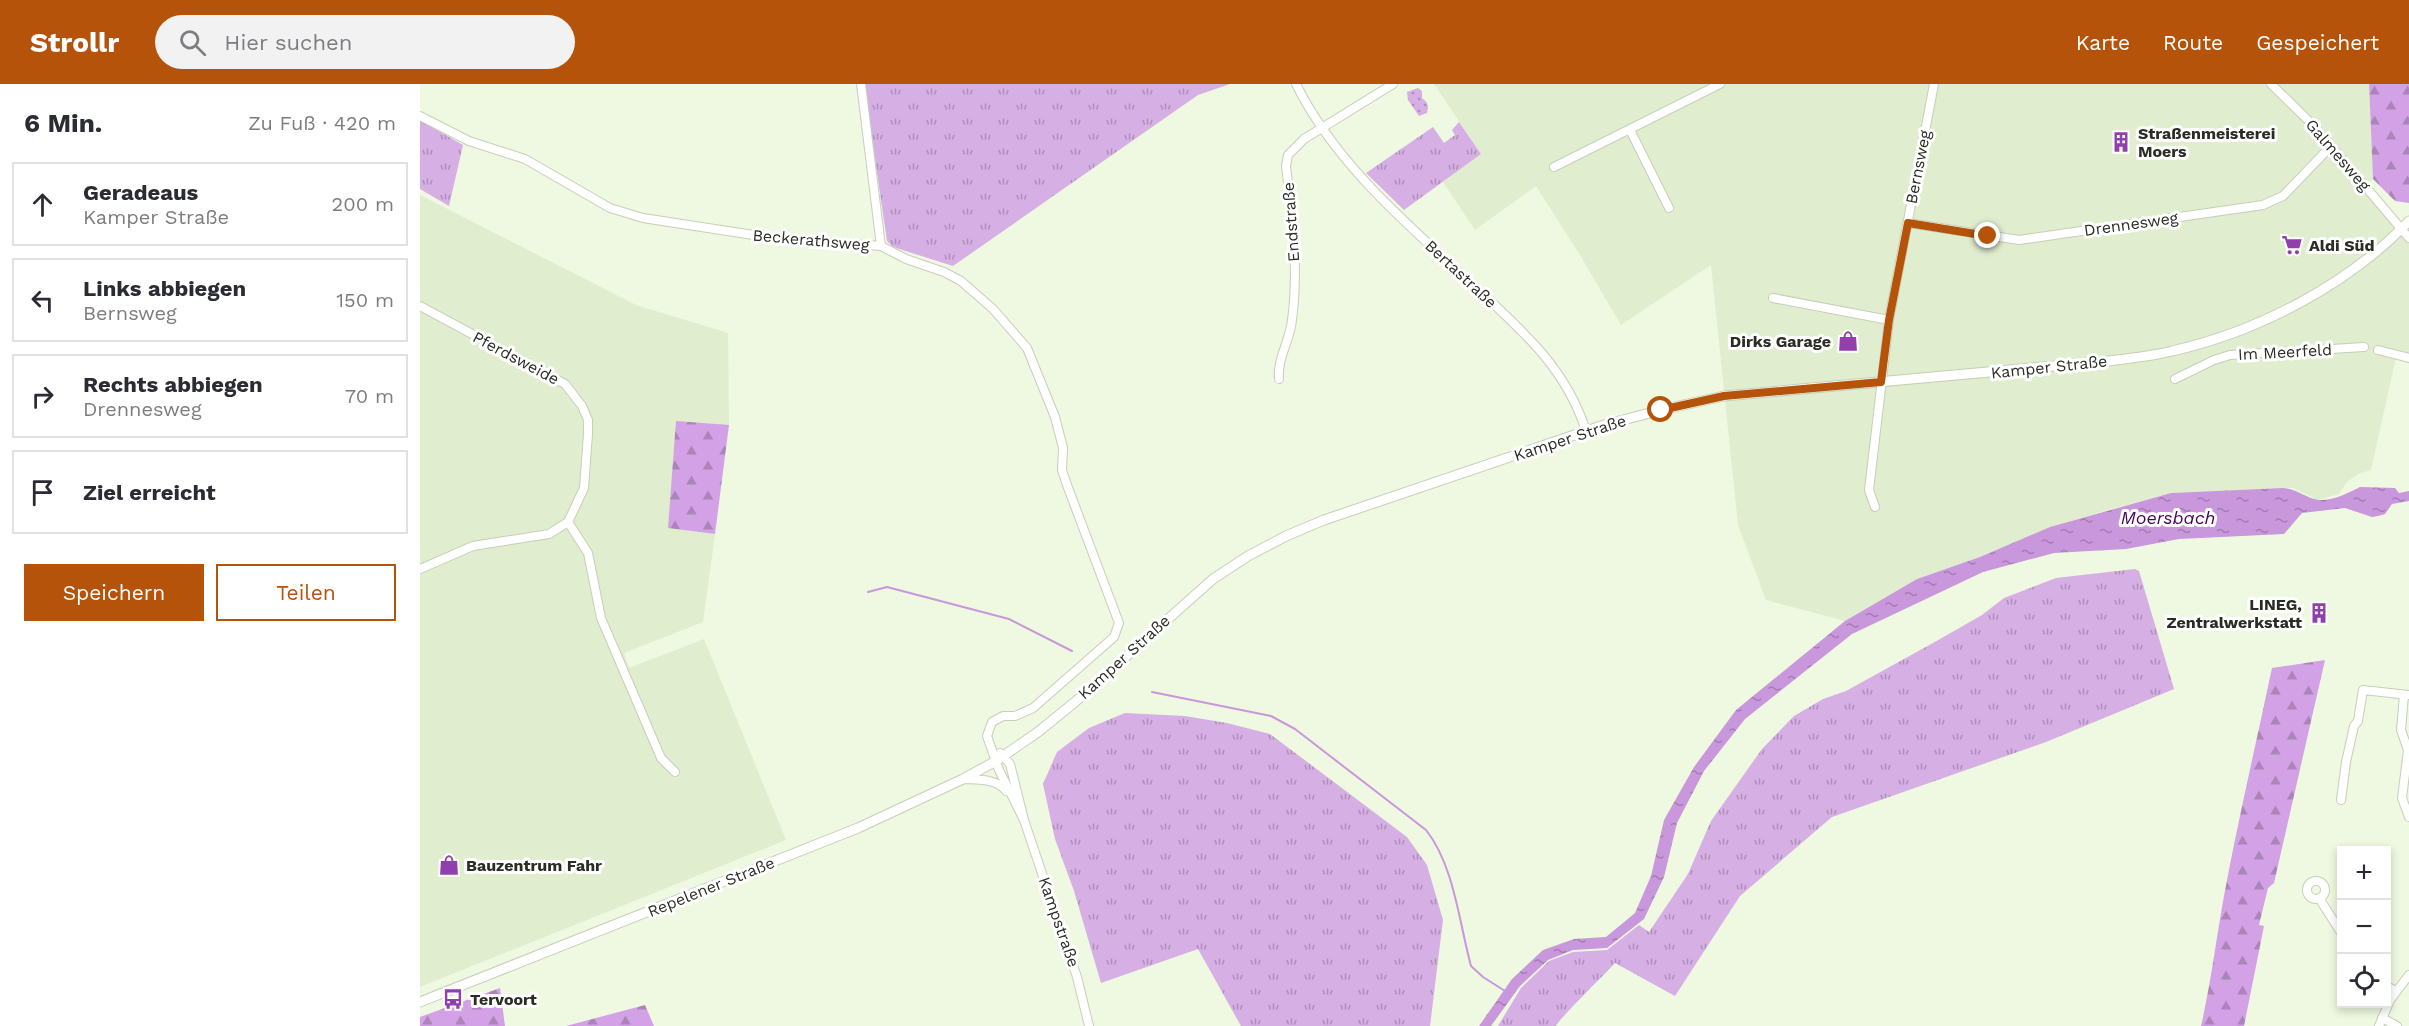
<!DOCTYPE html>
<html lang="de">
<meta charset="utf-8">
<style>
body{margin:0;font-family:"Work Sans",sans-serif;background:#f2f2f3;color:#2b2b33}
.controls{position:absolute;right:18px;bottom:18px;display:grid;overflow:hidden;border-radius:0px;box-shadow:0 3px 9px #0003}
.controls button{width:54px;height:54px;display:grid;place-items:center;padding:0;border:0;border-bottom:2px solid #e1e1e2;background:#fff;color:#2b2b33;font:30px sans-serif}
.stop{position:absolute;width:18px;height:18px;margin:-14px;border:4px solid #b45309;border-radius:50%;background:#fff}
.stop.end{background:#b45309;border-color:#fff;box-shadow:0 2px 6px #0008}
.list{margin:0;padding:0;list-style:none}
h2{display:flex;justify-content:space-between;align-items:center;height:78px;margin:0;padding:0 24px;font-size:26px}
h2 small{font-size:20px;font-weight:400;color:#7c7c81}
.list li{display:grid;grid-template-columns:39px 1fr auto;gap:18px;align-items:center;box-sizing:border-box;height:84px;margin:0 12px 12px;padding:0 12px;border:2px solid #e1e1e2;border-radius:0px}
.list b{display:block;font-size:22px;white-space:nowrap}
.list p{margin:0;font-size:20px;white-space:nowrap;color:#7c7c81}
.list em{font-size:20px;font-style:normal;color:#7c7c81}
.actions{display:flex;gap:12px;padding:18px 24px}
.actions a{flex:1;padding:14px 0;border:2px solid #b45309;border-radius:0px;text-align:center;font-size:21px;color:#b45309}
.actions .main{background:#b45309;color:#fff}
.icon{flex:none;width:33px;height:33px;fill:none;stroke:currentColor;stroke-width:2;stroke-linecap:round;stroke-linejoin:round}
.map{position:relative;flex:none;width:1989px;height:942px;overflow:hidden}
header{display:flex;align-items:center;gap:36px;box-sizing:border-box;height:84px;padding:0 30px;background:#b45309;color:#fff}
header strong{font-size:28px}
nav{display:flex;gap:33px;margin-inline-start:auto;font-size:21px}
.search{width:420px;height:54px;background:#f2f2f3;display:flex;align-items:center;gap:15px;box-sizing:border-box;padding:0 21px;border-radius:33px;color:#7c7c81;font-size:22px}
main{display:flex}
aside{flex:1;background:#fff}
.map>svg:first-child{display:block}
.built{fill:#e1edcf}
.grass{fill:url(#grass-tufts)}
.forest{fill:url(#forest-firs)}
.park{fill:url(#park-dots)}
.water{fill:url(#water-ripples)}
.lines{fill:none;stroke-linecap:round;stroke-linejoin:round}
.stream{stroke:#c997db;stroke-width:2}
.minor-casing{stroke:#c6cfb8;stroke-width:10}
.major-casing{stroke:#c6cfb8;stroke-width:11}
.minor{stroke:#fff;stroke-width:8}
.major{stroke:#fff;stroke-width:9}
.route{stroke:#b45309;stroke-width:8}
.labels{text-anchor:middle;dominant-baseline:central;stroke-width:6;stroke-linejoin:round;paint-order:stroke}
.poi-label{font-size:16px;font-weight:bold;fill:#2a2d24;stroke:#fff;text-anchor:start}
.street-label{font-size:16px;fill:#2a2d24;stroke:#fff}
.water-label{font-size:18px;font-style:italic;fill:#440057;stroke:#fff}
</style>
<header>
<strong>Strollr</strong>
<div class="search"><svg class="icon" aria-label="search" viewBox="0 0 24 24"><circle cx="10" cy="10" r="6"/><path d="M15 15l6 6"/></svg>Hier suchen</div>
<nav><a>Karte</a><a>Route</a><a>Gespeichert</a></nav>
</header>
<main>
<aside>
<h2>6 Min.<small>Zu Fuß · 420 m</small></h2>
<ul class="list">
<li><svg class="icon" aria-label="ahead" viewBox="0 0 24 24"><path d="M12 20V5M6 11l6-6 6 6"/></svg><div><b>Geradeaus</b><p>Kamper Straße</p></div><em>200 m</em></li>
<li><svg class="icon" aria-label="left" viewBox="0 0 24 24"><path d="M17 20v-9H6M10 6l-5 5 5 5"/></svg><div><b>Links abbiegen</b><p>Bernsweg</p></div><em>150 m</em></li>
<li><svg class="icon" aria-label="right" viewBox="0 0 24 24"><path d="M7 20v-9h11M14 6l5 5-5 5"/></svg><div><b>Rechts abbiegen</b><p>Drennesweg</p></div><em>70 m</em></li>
<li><svg class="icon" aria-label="arrive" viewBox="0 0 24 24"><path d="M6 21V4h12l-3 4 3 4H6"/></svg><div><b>Ziel erreicht</b></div></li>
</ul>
<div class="actions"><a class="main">Speichern</a><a>Teilen</a></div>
</aside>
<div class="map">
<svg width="1989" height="942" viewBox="0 0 1989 942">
<defs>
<pattern id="grass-tufts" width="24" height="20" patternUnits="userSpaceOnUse" patternTransform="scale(1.5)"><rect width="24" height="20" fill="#d6afe5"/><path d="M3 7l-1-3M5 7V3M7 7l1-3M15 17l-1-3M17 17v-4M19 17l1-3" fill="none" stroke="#ae8fb9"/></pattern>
<pattern id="forest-firs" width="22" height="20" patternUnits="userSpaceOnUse" patternTransform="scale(1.5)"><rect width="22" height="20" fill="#d3a1e6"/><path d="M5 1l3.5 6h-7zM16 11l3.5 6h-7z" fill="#ab84ba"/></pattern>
<pattern id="park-dots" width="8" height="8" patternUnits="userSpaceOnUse" patternTransform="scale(1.5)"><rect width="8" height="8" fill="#d6afe5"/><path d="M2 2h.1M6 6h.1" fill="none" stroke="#ae8fb9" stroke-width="1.8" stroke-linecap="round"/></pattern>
<pattern id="water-ripples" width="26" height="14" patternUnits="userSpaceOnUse" patternTransform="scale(1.5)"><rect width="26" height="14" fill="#c997db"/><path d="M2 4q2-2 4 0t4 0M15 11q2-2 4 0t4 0" fill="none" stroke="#a37cb1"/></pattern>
</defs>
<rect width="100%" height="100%" fill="#eff8e0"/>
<g class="built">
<polygon points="1014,0 1949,0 1953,95 1943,103 1989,156 1989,271 1977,269 1951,386 1938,390 1927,398 1919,410 1898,416 1873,404 1863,404 1751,409 1691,425 1630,443 1560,473 1497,495 1425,537 1346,516 1318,441 1291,181 1201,241 1160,171 1116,102 1055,146 1023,98 1061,70"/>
<polygon points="0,111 216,221 308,249 309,341 256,338 249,444 295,450 283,538 204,569 209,584 284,555 366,756 0,903"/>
</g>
<g class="grass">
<polygon points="444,0 810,0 778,11 533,182 473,163 467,157"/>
<polygon points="0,36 43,61 29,122 0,105"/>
<polygon points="1039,38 1061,70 984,126 946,89 1013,43 1024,59 1035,51 1032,46"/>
<path d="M1715,485l4,2 35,118 -128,53 -214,75 -92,79 -65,100 -60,-33c-8,9 -58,58 -59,63h-58l23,-38 28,-27 24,-9 34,-2 32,-25 10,7 39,-58 23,-53 51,-72 32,-33 29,-17 23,-8 87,-48 49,-28 22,-17 52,-20z"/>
<polygon points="705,629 765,632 807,639 850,650 987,753 1007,781 1023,836 1010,942 821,942 778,865 681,899 654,807 635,755 623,700 637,668 669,644"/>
</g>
<g class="forest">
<polygon points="1949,0 1989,0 1989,119 1975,117 1953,95"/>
<polygon points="256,337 309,341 295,450 248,444"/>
<path d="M1905,576l-51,223 -6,5 -9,37 5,1 -20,100h-43c10,-43 15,-86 23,-130 14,-76 32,-152 48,-228z"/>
<polygon points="80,904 85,942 0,942 0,933"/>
<polygon points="225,921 234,942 146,942"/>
</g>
<path class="park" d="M998,4l4,3v7c6,5 7,7 5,15l-8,3 -11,-16 -1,-8z"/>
<path class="water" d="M1940,403l35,1 4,5 10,-2v10l-17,3 -7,10 -7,2 -6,1 -27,-9 -43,5 -18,21 -105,5 -53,10 -72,4 -71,19 -131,62 -107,85 -41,52 -27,52 -13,54 -20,42 -37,29 -34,2 -25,10 -28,26 -29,40h-12l33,-47 31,-29 31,-11 32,-2 29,-24 16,-37 13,-56 30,-53 42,-57 109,-89 72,-42 63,-22 70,-30 121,-34 112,-5c14,1 24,11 36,12 14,1 29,-7 41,-13z"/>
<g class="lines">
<g class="stream">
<polyline points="448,508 467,503 589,535 652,567"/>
<path d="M732,608l119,24 24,13 131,101c28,35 33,92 45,136l12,11 22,14"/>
</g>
<g class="minor-casing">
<g id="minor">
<polyline points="441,0 461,162"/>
<path d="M876,0c39,79 110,139 174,198 49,46 95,83 116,149"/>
<polyline points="1851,0 1894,42 1989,154"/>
<polyline points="0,32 49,57 105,75 190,124 223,134 353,154 461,162 486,175 524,188 541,197 573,225 607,264 635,333 643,364 642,386 647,401 699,539 694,553 613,624 595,632 583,632 572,638 567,652 579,686 604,736"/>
<polyline points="1210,46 1249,124"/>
<polyline points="1134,83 1300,0"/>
<polyline points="1488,139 1599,156 1843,121 1863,112 1911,62"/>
<polyline points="1353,214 1469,236"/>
<polyline points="0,222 145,300 162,322 168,336 168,350 164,404 148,438 129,450 53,462 0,485"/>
<polyline points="1958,266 1989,274"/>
<path d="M859,295c-2,-21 11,-38 13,-59 7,-51 0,-104 -6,-154l2,-11 16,-16 89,-55"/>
<polyline points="1755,295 1794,276 1810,271 1944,263"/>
<polyline points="1455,423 1449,406 1469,236 1514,0"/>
<polyline points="148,438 168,469 181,534 241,674 255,688"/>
<polyline points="1984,611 1981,646 1988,666 1982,714 1989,733"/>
<polyline points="580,669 590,680 604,736 657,893 669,942"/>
<path d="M543,695c14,1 34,-1 43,12"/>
<polyline points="1921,716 1926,678 1934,642 1938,637 1943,606 1989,611"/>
<circle cx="1896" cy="806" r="9"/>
<polyline points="1899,814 1922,850"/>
<polyline points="1966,902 1976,907"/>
<polyline points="1962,934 1977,942"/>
<polyline points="1959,942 1970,916 1989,891"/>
</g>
</g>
<g class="major-casing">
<path id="major" d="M0,918l438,-174 105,-49 33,-18 42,-29 37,-30 138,-123 35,-23 38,-20 38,-16 280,-95 57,-15 63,-14 375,-34c25,-3 49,-5 73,-11 85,-19 176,-66 237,-130"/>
</g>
<use href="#minor" class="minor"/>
<use href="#major" class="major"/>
</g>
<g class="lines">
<polyline class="route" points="1241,326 1304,312 1461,298 1469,236 1488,139 1568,152"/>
</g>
<defs>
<g id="building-bare" transform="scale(1.62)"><path d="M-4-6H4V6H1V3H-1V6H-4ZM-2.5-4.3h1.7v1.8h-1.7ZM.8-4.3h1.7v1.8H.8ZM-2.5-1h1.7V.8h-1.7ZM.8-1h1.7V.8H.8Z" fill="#923fae" stroke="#fff" stroke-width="2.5" paint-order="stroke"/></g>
<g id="supermarket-bare" transform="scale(1.62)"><path d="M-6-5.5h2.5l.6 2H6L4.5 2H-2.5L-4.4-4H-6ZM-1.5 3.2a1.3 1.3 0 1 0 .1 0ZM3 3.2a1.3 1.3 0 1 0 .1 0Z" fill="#923fae" stroke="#fff" stroke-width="2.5" paint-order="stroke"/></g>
<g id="shop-bare" transform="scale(1.62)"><path d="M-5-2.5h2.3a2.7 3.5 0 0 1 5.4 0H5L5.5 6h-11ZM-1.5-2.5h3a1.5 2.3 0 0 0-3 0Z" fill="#923fae" stroke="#fff" stroke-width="2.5" paint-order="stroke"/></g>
<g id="bus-bare" transform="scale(1.62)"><path d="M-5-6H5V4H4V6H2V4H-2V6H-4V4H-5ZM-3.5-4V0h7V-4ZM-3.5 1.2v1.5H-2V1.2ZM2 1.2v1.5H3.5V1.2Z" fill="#923fae" stroke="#fff" stroke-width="2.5" paint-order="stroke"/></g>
</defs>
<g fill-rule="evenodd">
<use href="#building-bare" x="1701" y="58"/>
<use href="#supermarket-bare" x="1872" y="161"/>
<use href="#shop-bare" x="1428" y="257"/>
<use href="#building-bare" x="1899" y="529"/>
<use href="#shop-bare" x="29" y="781"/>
<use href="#bus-bare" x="33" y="915"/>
</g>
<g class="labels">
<g class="poi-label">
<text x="1718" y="49">Straßenmeisterei<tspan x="1718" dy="18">Moers</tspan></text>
<text x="1889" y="161">Aldi Süd</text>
<text x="1411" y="257" text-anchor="end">Dirks Garage</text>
<text x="1882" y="520" text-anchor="end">LINEG,<tspan x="1882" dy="18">Zentralwerkstatt</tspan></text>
<text x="46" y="781">Bauzentrum Fahr</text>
<text x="50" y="915">Tervoort</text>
</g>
<g class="street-label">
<text transform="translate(1918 71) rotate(49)">Galmesweg</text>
<text transform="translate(1498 83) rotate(-79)">Bernsweg</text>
<text transform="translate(871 138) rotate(-94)">Endstraße</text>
<text transform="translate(1711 140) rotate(-8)">Drennesweg</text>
<text transform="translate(391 156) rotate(5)">Beckerathsweg</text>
<text transform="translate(1041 190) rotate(43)">Bertastraße</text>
<text transform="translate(1865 268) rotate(-3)">Im Meerfeld</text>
<text transform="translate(96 274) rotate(28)">Pferdsweide</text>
<text transform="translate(1629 283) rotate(-6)">Kamper Straße</text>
<text transform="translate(1150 354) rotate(-18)">Kamper Straße</text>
<text transform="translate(704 573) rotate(-42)">Kamper Straße</text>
<text transform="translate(291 803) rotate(-22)">Repelener Straße</text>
<text transform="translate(639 838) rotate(71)">Kampstraße</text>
</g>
<g class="water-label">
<text x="1748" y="433">Moersbach</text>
</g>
</g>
</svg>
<div class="controls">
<button>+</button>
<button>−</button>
<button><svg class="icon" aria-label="locate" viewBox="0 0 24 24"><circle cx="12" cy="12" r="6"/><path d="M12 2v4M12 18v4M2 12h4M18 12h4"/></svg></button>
</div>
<div class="stop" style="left:1241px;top:326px"></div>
<div class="stop end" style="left:1568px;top:152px"></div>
</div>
</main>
